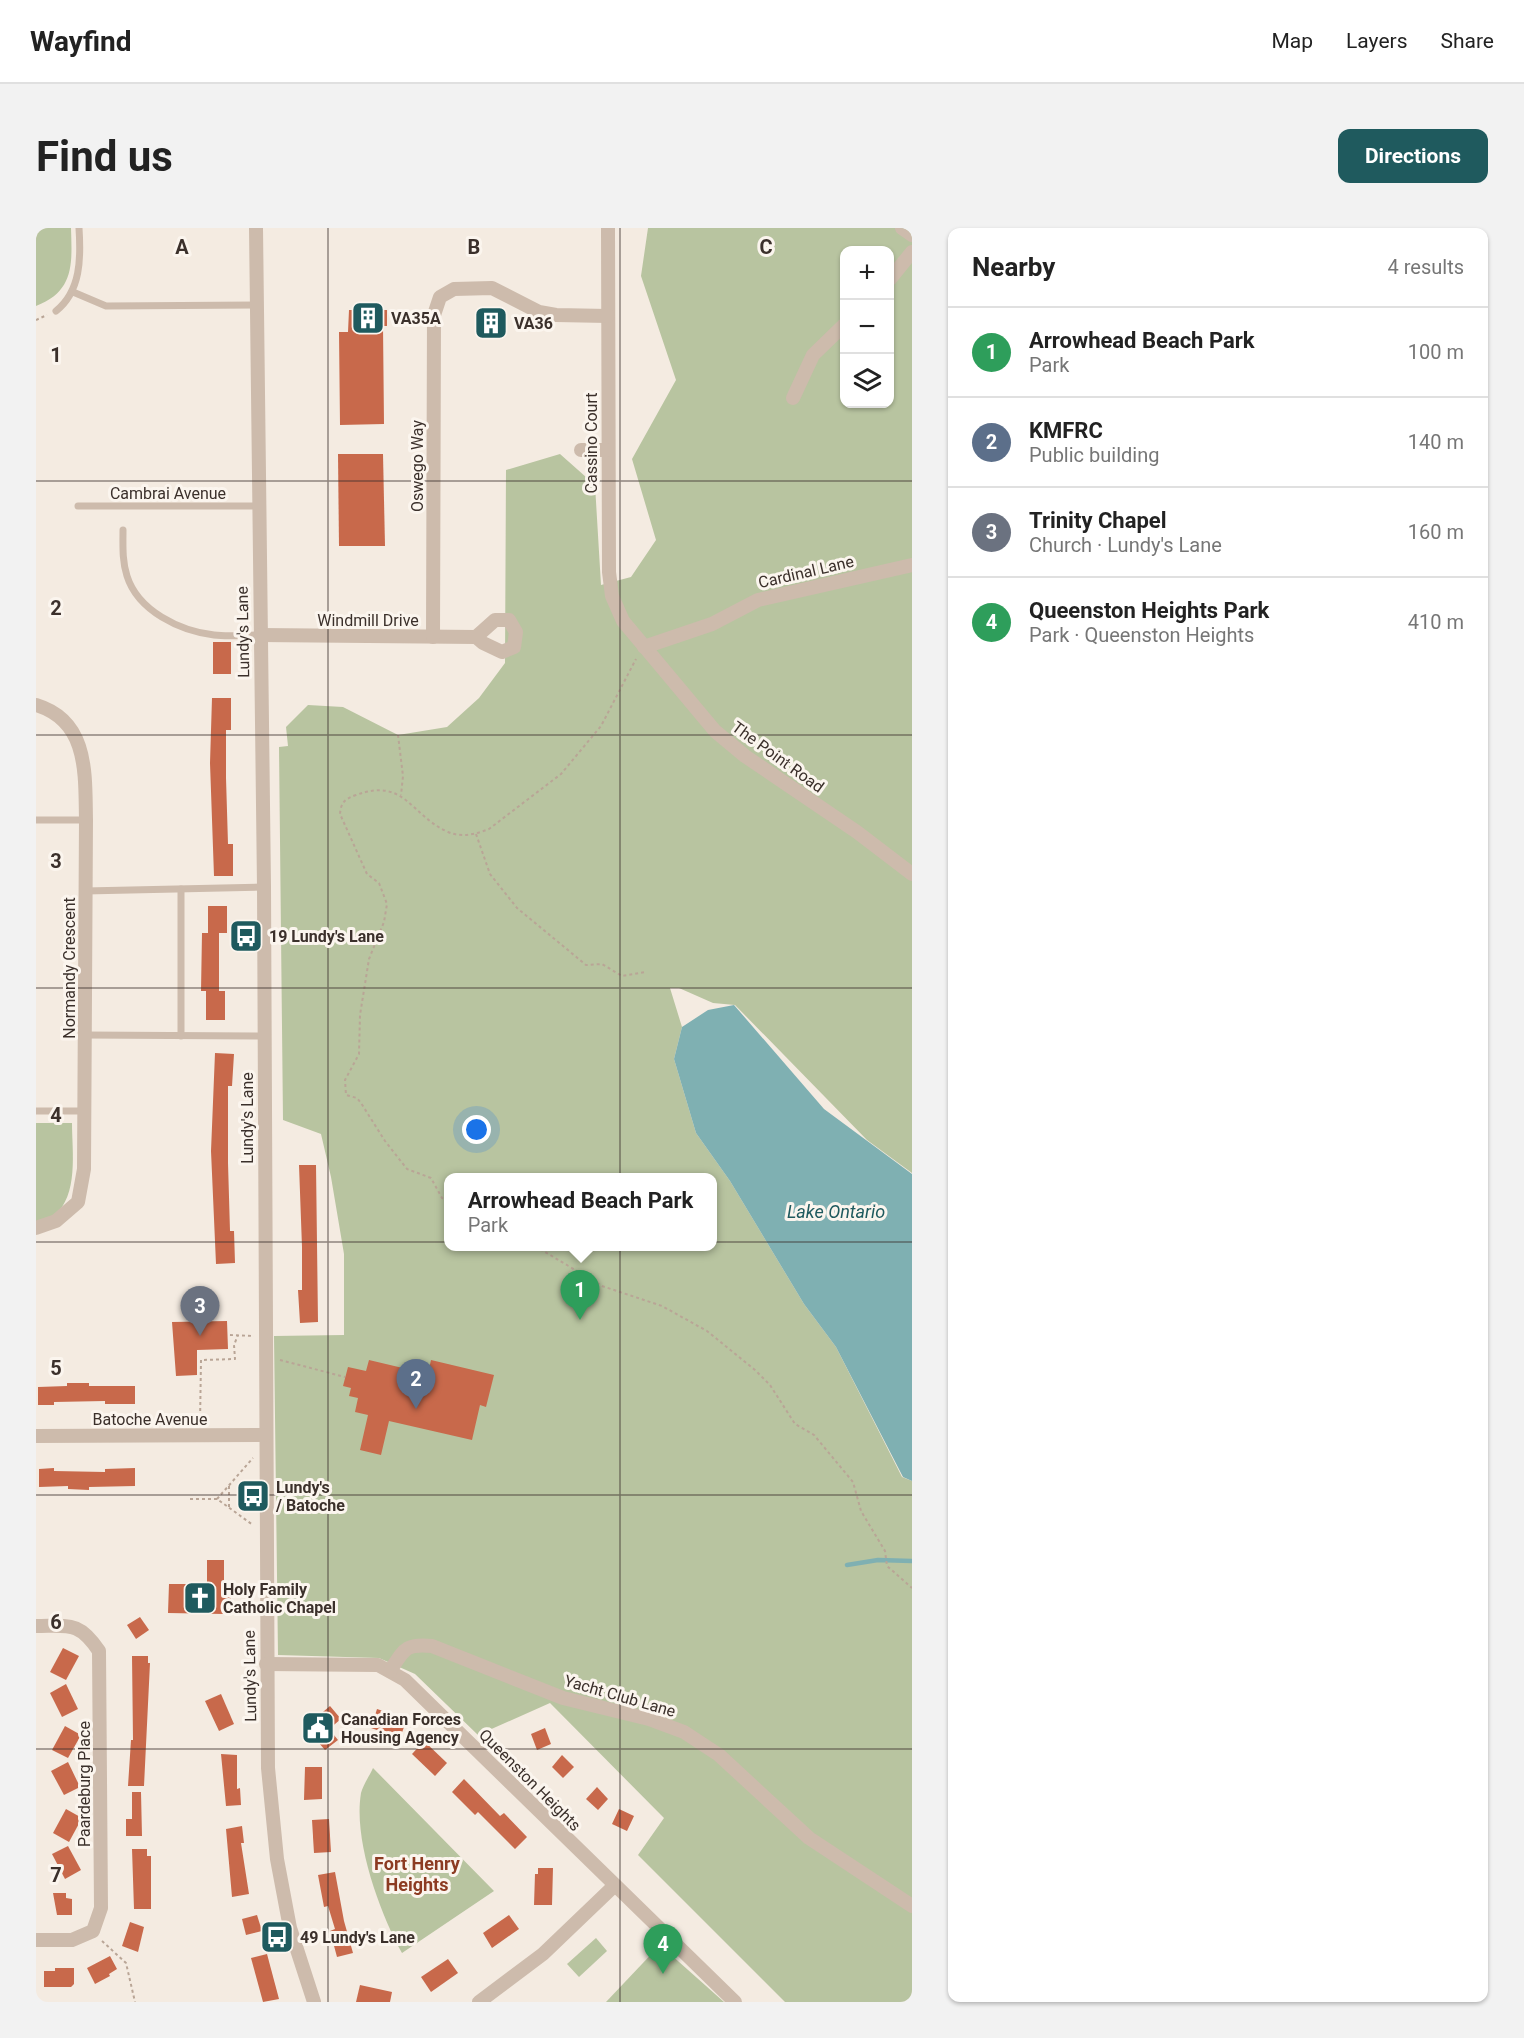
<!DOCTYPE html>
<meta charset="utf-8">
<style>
body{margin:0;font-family:Roboto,sans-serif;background:#f2f2f2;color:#222}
.controls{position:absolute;right:18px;top:18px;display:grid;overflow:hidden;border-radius:12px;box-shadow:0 2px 4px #0004}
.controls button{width:54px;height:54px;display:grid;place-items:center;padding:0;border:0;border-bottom:2px solid #e0e0e0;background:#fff;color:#222;font:30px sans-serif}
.you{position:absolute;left:441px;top:902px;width:21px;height:21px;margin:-15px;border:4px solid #fff;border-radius:50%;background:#1a73e8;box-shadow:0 0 0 9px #1a73e833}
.badge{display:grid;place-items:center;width:39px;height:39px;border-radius:50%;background:#1f5a5e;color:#fff;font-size:20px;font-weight:700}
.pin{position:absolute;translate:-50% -50px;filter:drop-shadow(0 2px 3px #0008)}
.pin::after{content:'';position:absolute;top:32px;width:21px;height:18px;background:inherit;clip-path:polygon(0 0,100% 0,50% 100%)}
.popup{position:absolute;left:408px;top:945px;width:273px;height:78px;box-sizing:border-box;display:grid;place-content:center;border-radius:12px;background:#fff;filter:drop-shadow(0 2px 4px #0005);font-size:20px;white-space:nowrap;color:#767676}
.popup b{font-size:22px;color:#222}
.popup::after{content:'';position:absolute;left:50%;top:100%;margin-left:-12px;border:12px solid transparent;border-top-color:#fff}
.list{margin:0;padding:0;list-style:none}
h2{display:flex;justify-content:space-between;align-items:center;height:78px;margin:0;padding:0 24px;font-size:26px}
h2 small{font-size:20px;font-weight:400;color:#767676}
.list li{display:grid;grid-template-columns:39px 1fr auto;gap:18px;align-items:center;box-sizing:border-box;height:90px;padding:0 24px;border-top:2px solid #e0e0e0}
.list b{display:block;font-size:22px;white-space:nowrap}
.list p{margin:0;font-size:20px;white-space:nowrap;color:#767676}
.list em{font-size:20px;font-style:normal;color:#767676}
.icon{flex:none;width:33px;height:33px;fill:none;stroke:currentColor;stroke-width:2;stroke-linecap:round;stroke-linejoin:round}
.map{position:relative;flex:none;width:876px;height:1774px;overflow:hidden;border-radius:12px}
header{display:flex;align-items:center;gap:36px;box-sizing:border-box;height:84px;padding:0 30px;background:#fff;border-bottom:2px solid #e0e0e0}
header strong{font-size:28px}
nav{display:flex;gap:33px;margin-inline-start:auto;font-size:21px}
.intro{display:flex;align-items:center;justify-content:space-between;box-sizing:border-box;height:144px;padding:0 36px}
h1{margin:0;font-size:42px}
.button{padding:15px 27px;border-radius:12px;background:#1f5a5e;color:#fff;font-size:21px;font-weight:700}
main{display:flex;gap:36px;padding:0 36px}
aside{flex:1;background:#fff;border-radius:12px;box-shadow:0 2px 4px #0004}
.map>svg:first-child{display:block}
.green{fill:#b8c4a0;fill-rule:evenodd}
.water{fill:#7fb0b2}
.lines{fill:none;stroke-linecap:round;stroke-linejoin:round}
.stream{stroke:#7fb0b2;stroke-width:4.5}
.building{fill:#c8694b}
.path{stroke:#b9a596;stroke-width:2;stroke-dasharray:3 3;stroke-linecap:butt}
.lane{stroke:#cdbbac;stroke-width:7}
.street{stroke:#cdbbac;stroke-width:14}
.grid{fill:none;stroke:#3b302b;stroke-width:1.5;stroke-opacity:0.55}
.labels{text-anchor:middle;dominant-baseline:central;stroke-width:6;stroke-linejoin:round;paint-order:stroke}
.poi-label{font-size:16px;font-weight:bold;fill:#3b302b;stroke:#fbf5ee;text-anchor:start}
.street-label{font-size:16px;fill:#3b302b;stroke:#fbf5ee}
.water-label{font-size:18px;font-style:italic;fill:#1f5a5e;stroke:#fbf5ee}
.neighbourhood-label{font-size:18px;font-weight:bold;fill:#8c3b22;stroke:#fbf5ee}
.grid-label{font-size:20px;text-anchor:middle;font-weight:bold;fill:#3b302b;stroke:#fbf5ee;stroke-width:6;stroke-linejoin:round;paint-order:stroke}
</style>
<header>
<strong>Wayfind</strong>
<nav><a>Map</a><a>Layers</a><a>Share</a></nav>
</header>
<div class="intro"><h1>Find us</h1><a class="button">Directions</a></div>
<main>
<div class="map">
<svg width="876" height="1774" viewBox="0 0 876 1774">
<rect width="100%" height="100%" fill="#f4ebe1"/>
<g class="green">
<path d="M0,0h35c1,35 4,63 -35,78z"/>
<path d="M612,0h264v945l-45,-33 -132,-135 -22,-2 -34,-15h-9l12,39 -8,32 22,74 34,48 74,123 32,43 66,130 10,4v521h-127l-147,-147 26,-37 -114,-115 -72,32 -63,-61 -36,-16 -101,-3 -4,-319 70,-1v-81l-13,-77 -10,-43 -38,-14 -4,-373 9,-1 -2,-19 22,-22 35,2 55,28 49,-8 32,-29 26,-35 1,-193 54,-16 35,31 6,100 30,-8 25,-37 -24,-81 44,-79 -35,-104zM808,22h46v154h-46zM412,950h264v68h-264z"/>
<path d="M0,895h36c0,29 7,72 -18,93 -4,4 -13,5 -18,8z"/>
<path d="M337,1540l121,123 -92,62c-22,-40 -49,-113 -41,-160 2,-8 9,-18 12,-25z"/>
<polygon points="560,1710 571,1723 543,1749 531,1736"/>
<polygon points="624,1717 688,1774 570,1774"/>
</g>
<polygon class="water" points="698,777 788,881 876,946 876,1253 867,1249 800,1119 768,1076 694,953 660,905 638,831 646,799 672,782"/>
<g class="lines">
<polyline class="stream" points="811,1337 842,1332 876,1333"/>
</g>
<g class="building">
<rect x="450" y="81" width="11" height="27"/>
<polygon points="313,82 351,82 351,98 347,98 348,196 304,197 303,104 312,104"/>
<polygon points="302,226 347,226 349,318 303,318"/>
<rect x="177" y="414" width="18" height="32"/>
<polygon points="176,470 195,470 195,502 190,502 190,550 192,616 197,616 197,648 178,648 174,535"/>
<polygon points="172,678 191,678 191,705 183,705 183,763 189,763 189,792 170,792 170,763 165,763 166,705 172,705"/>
<polygon points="179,825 198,826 196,858 192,858 192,935 194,1003 198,1003 199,1035 180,1036 175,923"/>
<polygon points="263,937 280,937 282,1094 264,1095 262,1062 266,1062 266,1019"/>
<polygon points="191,1093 192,1121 161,1122 161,1147 140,1148 136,1094"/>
<polygon points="333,1132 392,1146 395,1132 458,1147 450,1179 444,1177 436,1212 353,1193 345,1227 324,1222 332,1187 319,1184 322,1170 313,1168 315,1160 307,1158 312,1139 330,1143"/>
<polygon points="31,1155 53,1155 53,1158 99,1158 99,1176 69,1176 69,1173 18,1174 18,1177 2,1177 2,1159 31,1158"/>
<polygon points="18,1240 18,1243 69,1244 69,1241 99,1240 99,1258 53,1259 53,1262 32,1261 32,1258 3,1259 3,1241"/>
<polygon points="171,1332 188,1332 188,1358 195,1358 195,1382 188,1382 188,1386 132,1385 133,1356 171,1356"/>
<polygon points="104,1389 113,1402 100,1411 91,1397"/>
<polygon points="27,1420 43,1428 30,1452 14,1444"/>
<polygon points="96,1428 112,1428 112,1435 114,1435 108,1558 92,1558 95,1512 97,1512"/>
<polygon points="30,1456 42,1481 26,1489 14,1465"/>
<polygon points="185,1466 198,1496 183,1503 169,1473"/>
<polygon points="294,1478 305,1491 293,1501 302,1512 289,1522 269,1499"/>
<polygon points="341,1481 371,1491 364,1510 335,1500"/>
<polygon points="29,1498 45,1507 32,1530 16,1522"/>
<polygon points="509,1500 515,1516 501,1522 495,1506"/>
<polygon points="388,1513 411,1535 399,1548 376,1526"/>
<polygon points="185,1526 201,1527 201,1561 204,1560 205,1577 190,1578"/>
<polygon points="526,1527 538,1539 527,1550 516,1539"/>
<polygon points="32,1534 44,1559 28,1567 15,1543"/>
<polygon points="269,1539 286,1539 286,1571 268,1572"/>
<polygon points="428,1551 464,1588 468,1585 491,1609 479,1621 442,1584 439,1587 416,1564"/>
<polygon points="561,1559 572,1571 562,1582 550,1571"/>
<polygon points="96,1564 105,1564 106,1608 90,1608 90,1591 96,1591"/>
<polygon points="30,1581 46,1590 33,1614 17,1605"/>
<polygon points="583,1581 598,1588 591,1603 576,1596"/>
<polygon points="293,1591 295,1624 278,1625 276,1592"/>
<polygon points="206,1598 208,1615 205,1615 213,1666 196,1669 190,1601"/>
<polygon points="32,1618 45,1642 29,1651 16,1626"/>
<polygon points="96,1621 111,1621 111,1628 115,1628 115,1681 98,1681"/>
<polygon points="502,1640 517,1640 516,1677 498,1677 499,1646 502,1646"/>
<polygon points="299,1644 308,1693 317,1725 301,1729 294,1703 299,1701 292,1678 288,1679 282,1647"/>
<polygon points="17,1665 30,1665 30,1670 36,1671 36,1687 21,1687"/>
<polygon points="221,1687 226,1703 210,1707 206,1691"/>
<polygon points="473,1687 483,1701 456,1720 447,1705"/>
<polygon points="94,1694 108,1699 102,1724 86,1718"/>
<polygon points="231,1726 243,1771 227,1774 215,1730"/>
<polygon points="74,1728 81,1741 73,1746 74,1748 59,1756 51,1740"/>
<polygon points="412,1731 422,1745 395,1764 385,1749"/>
<polygon points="19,1740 38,1740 38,1756 35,1759 8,1759 8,1743 19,1743"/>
<polygon points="324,1757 356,1764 354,1774 320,1774"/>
</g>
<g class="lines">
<g class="path">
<polyline points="0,92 11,87"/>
<polyline points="362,507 367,548 365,567"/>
<polyline points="440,606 454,646 481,680 550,737 566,736 586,748 609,744"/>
<path d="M412,974l-6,-4 -11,-20 -24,-9 -22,-28 -24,-38 -4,-5 -11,-3 -1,-15 14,-26 1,-39 9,-56 15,-37 3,-18 -8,-21 -12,-9 -27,-60c1,-12 5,-15 16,-19 49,-18 54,20 92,37 14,6 28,2 41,-3l72,-55 40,-48 35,-67"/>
<polyline points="499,1018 566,1058 626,1078 671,1103 719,1142 734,1157 759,1196 778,1207 817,1254 825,1283 849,1323 851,1338 876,1360"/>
<polyline points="194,1107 218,1108"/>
<polyline points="244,1132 309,1149"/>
<polyline points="164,1195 165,1132 199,1131 198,1117 202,1107"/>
<polyline points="193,1258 193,1279"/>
<polyline points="154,1271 181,1271 217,1297"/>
<polyline points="181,1271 217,1230"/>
<polyline points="66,1713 90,1735 99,1774"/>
</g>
<g class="lane">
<polyline points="37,64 70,78 220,77"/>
<path d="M20,83c25,-20 25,-53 23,-83"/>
<polyline points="42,278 222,278"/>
<path d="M87,302c0,15 -1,31 4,46 11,35 53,55 87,59 15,2 31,0 46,0"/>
<polyline points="0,592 50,592"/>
<polyline points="49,663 228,659"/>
<polyline points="49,807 228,808"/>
<polyline points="145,808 145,661"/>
<polyline points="0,883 48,883"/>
</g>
<g class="street">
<polyline points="220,0 228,659 232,1540 241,1631 254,1700 278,1774"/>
<polyline points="572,0 573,344 576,368 587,393 679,503 709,528 821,604 876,646"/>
<polyline points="866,0 876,7"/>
<polyline points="854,51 876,24"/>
<polyline points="757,170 777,127 808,97"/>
<polyline points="545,222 571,222"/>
<polyline points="224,407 440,409 447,415 466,424 478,419 480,404 473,392 459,392 440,409"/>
<polyline points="397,409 398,87 404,69 418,61 456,60 503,84 520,87 572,88"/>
<polyline points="608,419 676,396 722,372 876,337"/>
<path d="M0,477c53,16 49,69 50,115l-2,349 -6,33 -22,19 -20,7"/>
<polyline points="0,1208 228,1207"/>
<path d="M0,1398c33,0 43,-5 63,25l2,257 -8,23 -21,9h-36"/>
<polyline points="230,1436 342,1437 369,1452 699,1774"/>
<path d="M354,1443c14,-21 15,-28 42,-25l131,52 86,21 35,13 35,23 90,83 103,68"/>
<polyline points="443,1774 507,1726 578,1658"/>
</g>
</g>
<path class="grid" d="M292,0v1774M584,0v1774M0,253h876M0,507h876M0,760h876M0,1014h876M0,1267h876M0,1521h876"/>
<defs>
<g id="building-square" transform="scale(1.725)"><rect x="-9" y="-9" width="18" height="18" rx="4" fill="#1f5a5e" stroke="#fbf5ee"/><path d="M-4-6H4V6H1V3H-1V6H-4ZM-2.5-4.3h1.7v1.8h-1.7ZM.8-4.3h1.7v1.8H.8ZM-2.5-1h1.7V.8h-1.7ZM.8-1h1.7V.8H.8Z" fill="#fff"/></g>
<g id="bus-square" transform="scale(1.725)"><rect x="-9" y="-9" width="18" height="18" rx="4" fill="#1f5a5e" stroke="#fbf5ee"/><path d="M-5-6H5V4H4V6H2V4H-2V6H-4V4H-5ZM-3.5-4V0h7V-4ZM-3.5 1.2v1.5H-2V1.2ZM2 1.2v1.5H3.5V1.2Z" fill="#fff"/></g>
<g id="church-square" transform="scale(1.725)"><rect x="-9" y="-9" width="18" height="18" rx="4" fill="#1f5a5e" stroke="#fbf5ee"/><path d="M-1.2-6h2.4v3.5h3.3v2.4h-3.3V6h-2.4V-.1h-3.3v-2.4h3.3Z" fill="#fff"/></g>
<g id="civic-square" transform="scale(1.725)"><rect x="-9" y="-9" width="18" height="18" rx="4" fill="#1f5a5e" stroke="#fbf5ee"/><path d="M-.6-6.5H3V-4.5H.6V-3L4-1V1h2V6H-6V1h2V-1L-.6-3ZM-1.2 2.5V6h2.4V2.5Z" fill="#fff"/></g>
</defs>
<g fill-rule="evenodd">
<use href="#building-square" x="332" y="90"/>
<use href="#building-square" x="455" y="95"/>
<use href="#bus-square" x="210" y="708"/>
<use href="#bus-square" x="217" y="1268"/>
<use href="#church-square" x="164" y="1370"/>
<use href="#civic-square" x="282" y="1500"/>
<use href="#bus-square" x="241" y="1709"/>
</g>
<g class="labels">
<g class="poi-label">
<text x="355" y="90">VA35A</text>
<text x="478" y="95">VA36</text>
<text x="233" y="708">19 Lundy's Lane</text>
<text x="240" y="1259">Lundy's<tspan x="240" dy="18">/ Batoche</tspan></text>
<text x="187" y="1361">Holy Family<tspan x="187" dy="18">Catholic Chapel</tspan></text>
<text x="305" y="1491">Canadian Forces<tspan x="305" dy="18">Housing Agency</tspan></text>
<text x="264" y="1709">49 Lundy's Lane</text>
</g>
<g class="street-label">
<text transform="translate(555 215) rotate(-90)">Cassino Court</text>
<text transform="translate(381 238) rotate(-90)">Oswego Way</text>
<text x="132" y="265">Cambrai Avenue</text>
<text transform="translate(770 344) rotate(-13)">Cardinal Lane</text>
<text x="332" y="392">Windmill Drive</text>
<text transform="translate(207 404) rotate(-91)">Lundy's Lane</text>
<text transform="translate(742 529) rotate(36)">The Point Road</text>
<text transform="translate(33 740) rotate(-90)">Normandy Crescent</text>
<text transform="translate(211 890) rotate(-90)">Lundy's Lane</text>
<text x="114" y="1191">Batoche Avenue</text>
<text transform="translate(214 1448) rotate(-91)">Lundy's Lane</text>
<text transform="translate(584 1468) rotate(16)">Yacht Club Lane</text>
<text transform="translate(494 1552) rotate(45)">Queenston Heights</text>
<text transform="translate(48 1556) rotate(-90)">Paardeburg Place</text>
</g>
<g class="water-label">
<text x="800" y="983">Lake Ontario</text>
</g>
<g class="neighbourhood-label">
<text x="381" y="1635">Fort Henry<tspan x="381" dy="21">Heights</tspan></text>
</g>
</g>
<g class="grid-label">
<text x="146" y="26">A</text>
<text x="438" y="26">B</text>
<text x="730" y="26">C</text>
<text x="20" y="134">1</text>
<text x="20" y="387">2</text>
<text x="20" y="640">3</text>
<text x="20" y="894">4</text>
<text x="20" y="1147">5</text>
<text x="20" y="1401">6</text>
<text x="20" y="1654">7</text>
</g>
</svg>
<div class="controls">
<button>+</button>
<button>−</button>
<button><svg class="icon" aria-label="layers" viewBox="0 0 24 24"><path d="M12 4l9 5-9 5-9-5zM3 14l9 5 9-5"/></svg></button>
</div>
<div class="you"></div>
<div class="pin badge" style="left:544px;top:1092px;background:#2e9e5b">1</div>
<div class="popup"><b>Arrowhead Beach Park</b>Park</div>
<div class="pin badge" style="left:380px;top:1181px;background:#5c6f8a">2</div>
<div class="pin badge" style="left:164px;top:1108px;background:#6b7280">3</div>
<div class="pin badge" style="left:627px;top:1746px;background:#2e9e5b">4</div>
</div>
<aside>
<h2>Nearby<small>4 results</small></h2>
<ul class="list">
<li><span class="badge" style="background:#2e9e5b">1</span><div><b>Arrowhead Beach Park</b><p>Park</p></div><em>100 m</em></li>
<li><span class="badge" style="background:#5c6f8a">2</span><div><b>KMFRC</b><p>Public building</p></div><em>140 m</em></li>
<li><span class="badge" style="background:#6b7280">3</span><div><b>Trinity Chapel</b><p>Church · Lundy's Lane</p></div><em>160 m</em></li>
<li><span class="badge" style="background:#2e9e5b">4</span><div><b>Queenston Heights Park</b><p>Park · Queenston Heights</p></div><em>410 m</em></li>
</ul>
</aside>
</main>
